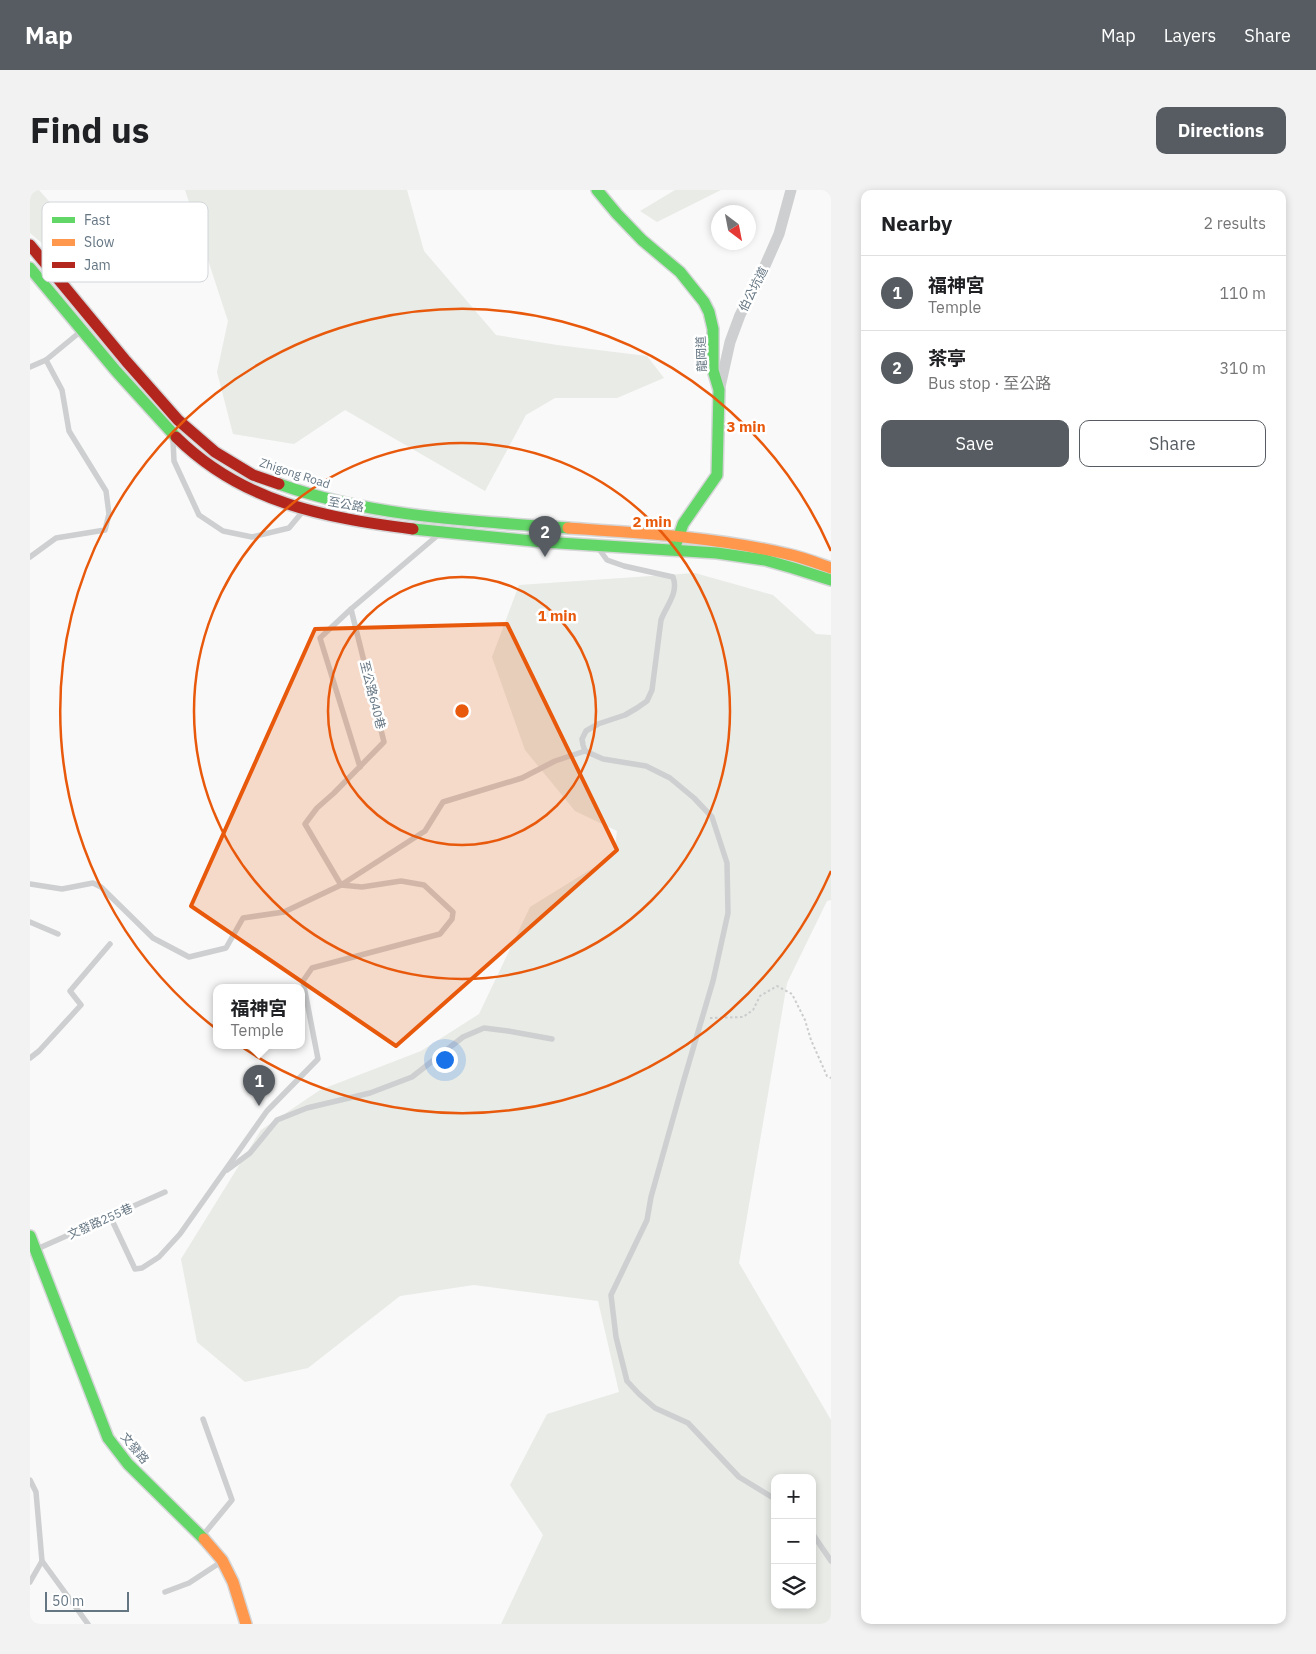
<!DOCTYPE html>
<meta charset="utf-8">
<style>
body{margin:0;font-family:"IBM Plex Sans","Noto Sans TC",sans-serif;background:#f2f2f2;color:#202124}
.controls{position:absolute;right:15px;bottom:15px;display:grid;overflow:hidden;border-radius:10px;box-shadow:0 2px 8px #0003}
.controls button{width:45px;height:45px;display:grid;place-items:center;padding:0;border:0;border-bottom:1px solid #e0e0e0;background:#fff;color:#202124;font:25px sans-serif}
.compass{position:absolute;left:681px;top:15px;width:45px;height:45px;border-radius:50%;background:#fff;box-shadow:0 2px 8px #0003;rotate:148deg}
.scale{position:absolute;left:15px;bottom:12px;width:84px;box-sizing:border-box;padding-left:5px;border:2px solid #657683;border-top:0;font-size:14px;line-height:18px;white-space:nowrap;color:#657683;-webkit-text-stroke:4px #fff;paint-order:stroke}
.you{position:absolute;left:414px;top:869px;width:18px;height:18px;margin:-12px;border:4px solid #fff;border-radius:50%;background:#1a73e8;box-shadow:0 0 0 8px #1a73e833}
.badge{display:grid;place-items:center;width:32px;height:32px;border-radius:50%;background:#565c61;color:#fff;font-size:16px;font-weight:700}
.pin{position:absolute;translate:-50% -41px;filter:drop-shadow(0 1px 2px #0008)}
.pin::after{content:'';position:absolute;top:26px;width:18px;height:15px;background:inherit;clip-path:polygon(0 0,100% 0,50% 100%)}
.popup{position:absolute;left:183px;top:794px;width:92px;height:65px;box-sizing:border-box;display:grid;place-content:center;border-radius:10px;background:#fff;filter:drop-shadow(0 1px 4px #0005);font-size:16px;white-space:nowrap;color:#757577}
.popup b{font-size:19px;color:#202124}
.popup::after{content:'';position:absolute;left:50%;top:100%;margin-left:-10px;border:10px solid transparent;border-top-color:#fff}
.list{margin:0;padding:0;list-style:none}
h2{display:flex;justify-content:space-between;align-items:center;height:65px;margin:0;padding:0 20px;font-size:21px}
h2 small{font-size:16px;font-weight:400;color:#757577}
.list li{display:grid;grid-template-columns:32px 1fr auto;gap:15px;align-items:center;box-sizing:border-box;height:75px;padding:0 20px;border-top:1px solid #e0e0e0}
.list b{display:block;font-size:19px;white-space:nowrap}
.list p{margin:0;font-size:16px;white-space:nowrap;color:#757577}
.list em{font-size:16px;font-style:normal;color:#757577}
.actions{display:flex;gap:10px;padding:15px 20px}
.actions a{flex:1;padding:11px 0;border:1px solid #565c61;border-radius:10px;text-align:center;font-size:18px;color:#565c61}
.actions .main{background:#565c61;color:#fff}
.icon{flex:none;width:28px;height:28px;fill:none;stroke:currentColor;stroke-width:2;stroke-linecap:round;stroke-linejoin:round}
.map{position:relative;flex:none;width:801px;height:1434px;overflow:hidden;border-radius:10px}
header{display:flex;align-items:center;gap:30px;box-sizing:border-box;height:70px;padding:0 25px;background:#565c61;color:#fff}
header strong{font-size:24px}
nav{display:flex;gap:28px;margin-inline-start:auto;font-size:18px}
.intro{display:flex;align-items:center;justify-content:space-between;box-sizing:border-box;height:120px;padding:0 30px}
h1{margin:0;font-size:35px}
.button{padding:12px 22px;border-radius:10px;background:#565c61;color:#fff;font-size:18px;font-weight:700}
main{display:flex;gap:30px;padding:0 30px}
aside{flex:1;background:#fff;border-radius:10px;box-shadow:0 2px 8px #0003}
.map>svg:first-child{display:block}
.green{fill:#e8ebe6;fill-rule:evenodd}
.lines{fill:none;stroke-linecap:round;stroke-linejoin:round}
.fast-casing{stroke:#d5d6d7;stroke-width:14}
.slow-casing{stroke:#d5d6d7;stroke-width:14}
.jam-casing{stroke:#d5d6d7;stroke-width:14}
.path{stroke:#cbcccd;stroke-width:2;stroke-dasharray:2.5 2.5;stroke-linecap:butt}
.lane{stroke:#cecfd0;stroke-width:5.5}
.street{stroke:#cecfd0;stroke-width:11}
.fast{stroke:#63d668;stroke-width:11}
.slow{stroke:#ff974d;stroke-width:11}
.jam{stroke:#b3261e;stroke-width:11}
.marked{fill:#e8590c;fill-opacity:0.2;stroke:#e8590c;stroke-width:4;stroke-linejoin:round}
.ring{fill:none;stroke:#e8590c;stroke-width:2.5}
.labels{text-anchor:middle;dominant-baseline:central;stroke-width:5;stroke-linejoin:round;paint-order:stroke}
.street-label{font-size:12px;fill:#657683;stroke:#fff}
.key{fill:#fff;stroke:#d1d6da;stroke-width:1}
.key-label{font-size:14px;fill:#657683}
.centre{fill:#e8590c;stroke:#fff;stroke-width:2.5}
.ring-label{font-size:15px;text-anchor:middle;font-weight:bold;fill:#e8590c;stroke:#fff;stroke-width:5;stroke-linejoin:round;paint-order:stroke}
</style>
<header>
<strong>Map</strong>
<nav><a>Map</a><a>Layers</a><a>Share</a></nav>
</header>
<div class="intro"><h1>Find us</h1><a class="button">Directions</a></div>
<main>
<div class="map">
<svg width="801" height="1434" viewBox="0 0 801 1434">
<rect width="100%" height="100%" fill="#f9f9f9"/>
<g class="green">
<polygon points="0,0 9,0 33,27 14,55 0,43"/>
<polygon points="155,0 377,0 394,61 466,145 527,155 617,166 634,188 587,208 525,208 496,225 455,301 315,220 264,254 203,244 187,182 198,131"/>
<polygon points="645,0 691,0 627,32 610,21"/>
<path d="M665,383l78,22 43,39 15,1v265l-4,1 -40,82 -48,280 92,157v204h-330l42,-89 -33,-50 37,-71 72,-22 -21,-91 -124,-16 -74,11 -92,72 -63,14 -48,-40 -16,-83 80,-129 59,-40 101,-39 58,-37 51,-107 84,-52 3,-24 -42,-20 -50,-61 -33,-93 27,-72zM745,1288h37v127h-37z"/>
</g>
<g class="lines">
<g class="fast-casing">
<g id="fast">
<polyline points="567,0 587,24 612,50 650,82 674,112 679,122 683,139 683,180 689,200 687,285 653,334 645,357"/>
<polyline points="0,78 86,181 146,247"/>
<path d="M249,294c92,33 192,37 289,44"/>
<polyline points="383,339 513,352 687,363 735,370 763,378 801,390"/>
<polyline points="0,1046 78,1248 98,1274 174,1349"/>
</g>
</g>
<g class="slow-casing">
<g id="slow">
<path d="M538,338c73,5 147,9 219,26 15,3 30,9 44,14"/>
<polyline points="174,1349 192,1370 203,1392 216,1434"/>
</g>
</g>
<g class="jam-casing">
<g id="jam">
<polyline points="0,55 96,171 148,230 185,262 223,285 249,294"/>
<path d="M146,247c67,66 147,80 237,92"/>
</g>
</g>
<polyline class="path" points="680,828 713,827 723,820 730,806 747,796 762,804 775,830 781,850 797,886 801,888"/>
<g class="lane">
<polyline points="22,77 62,58 82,62 115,89"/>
<polyline points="0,177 16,170 50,142"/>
<polyline points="143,250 144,271 169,325 193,341 222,347 259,338 274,320"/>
<path d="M569,359l8,11 17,6 49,11c6,16 -7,29 -12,43l-9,70 -5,11 -10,7 -12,7 -27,9 -12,7 -4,8 1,6 2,6 18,8 43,7 24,12 24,20 18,19 15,46 1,50 -15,68 -30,102 -32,114 -4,23 -36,75 5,42 11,44 12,13 16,14 33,15 51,54 36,22"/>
<polyline points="0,367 26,348 75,340 79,324 76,301 39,241 32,200 16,170"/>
<polyline points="321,419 290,448 330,577"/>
<polyline points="0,694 32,699 63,693 71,697 123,748 159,767 196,758 213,728 254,722 311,695 395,641 413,612 492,588 525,571 555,561"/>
<polyline points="0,732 28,744"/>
<polyline points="0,868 9,861 51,815 40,801 80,754"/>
<polyline points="197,980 220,963 247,930 277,918 340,903 382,887 433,847 454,838 478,841 522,849"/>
<polyline points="80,1026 105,1079 112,1078 129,1067 150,1044 237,921 288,869 273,791 282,778 410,744 422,729 423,722 394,695 371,691 332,697 311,695 275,634 287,618 304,603 354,552 321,419 408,345"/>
<polyline points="7,1059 135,1002"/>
<polyline points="173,1229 202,1310 174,1344"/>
<polyline points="0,1290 6,1302 12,1371 0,1392"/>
<polyline points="782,1343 801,1371"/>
<polyline points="12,1371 58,1434"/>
<polyline points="135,1402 159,1393 191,1372"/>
</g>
<polyline class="street" points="690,197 700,152 710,125 730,87 749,44 761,0"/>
<use href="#fast" class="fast"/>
<use href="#slow" class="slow"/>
<use href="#jam" class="jam"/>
</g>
<path class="marked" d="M477,434l110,226 -221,196 -205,-140 124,-277z"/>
<g class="ring">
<circle cx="432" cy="521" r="134"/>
<circle cx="432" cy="521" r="268"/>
<path d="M801 681A402 402 0 1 1 801 361"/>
</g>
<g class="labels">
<g class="street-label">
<text transform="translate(723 99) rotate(-63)">伯公坑道</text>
<text transform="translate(671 164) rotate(-92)">龍岡道</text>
<text transform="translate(265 283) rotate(18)">Zhigong Road</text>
<text transform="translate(316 314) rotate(10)">至公路</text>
<text transform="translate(343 505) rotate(76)">至公路640巷</text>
<text transform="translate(70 1031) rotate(-24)">文發路255巷</text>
<text transform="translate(105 1258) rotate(50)">文發路</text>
</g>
</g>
<rect x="12" y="12" width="166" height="80" rx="8" class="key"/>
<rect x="22" y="27" width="23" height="6" fill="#63d668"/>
<rect x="22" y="49" width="23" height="7" fill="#ff974d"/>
<rect x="22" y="72" width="23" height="6" fill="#b3261e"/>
<g class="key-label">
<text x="54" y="35">Fast</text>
<text x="54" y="57">Slow</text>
<text x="54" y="80">Jam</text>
</g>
<circle cx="432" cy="521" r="8" class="centre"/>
<g class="ring-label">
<text x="716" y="242">3 min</text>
<text x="622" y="337">2 min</text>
<text x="527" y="431">1 min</text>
</g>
</svg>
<div class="controls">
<button>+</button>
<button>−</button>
<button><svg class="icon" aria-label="layers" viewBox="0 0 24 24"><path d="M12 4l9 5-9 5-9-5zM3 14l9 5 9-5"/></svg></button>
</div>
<svg class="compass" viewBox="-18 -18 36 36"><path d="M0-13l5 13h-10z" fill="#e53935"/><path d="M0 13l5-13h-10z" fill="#757577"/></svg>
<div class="scale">50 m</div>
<div class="you"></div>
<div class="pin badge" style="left:229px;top:916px">1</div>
<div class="popup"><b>福神宮</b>Temple</div>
<div class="pin badge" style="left:515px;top:367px">2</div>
</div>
<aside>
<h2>Nearby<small>2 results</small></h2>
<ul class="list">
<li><span class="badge">1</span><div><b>福神宮</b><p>Temple</p></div><em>110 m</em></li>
<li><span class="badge">2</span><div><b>茶亭</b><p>Bus stop · 至公路</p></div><em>310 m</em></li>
</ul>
<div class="actions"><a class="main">Save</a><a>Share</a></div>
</aside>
</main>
